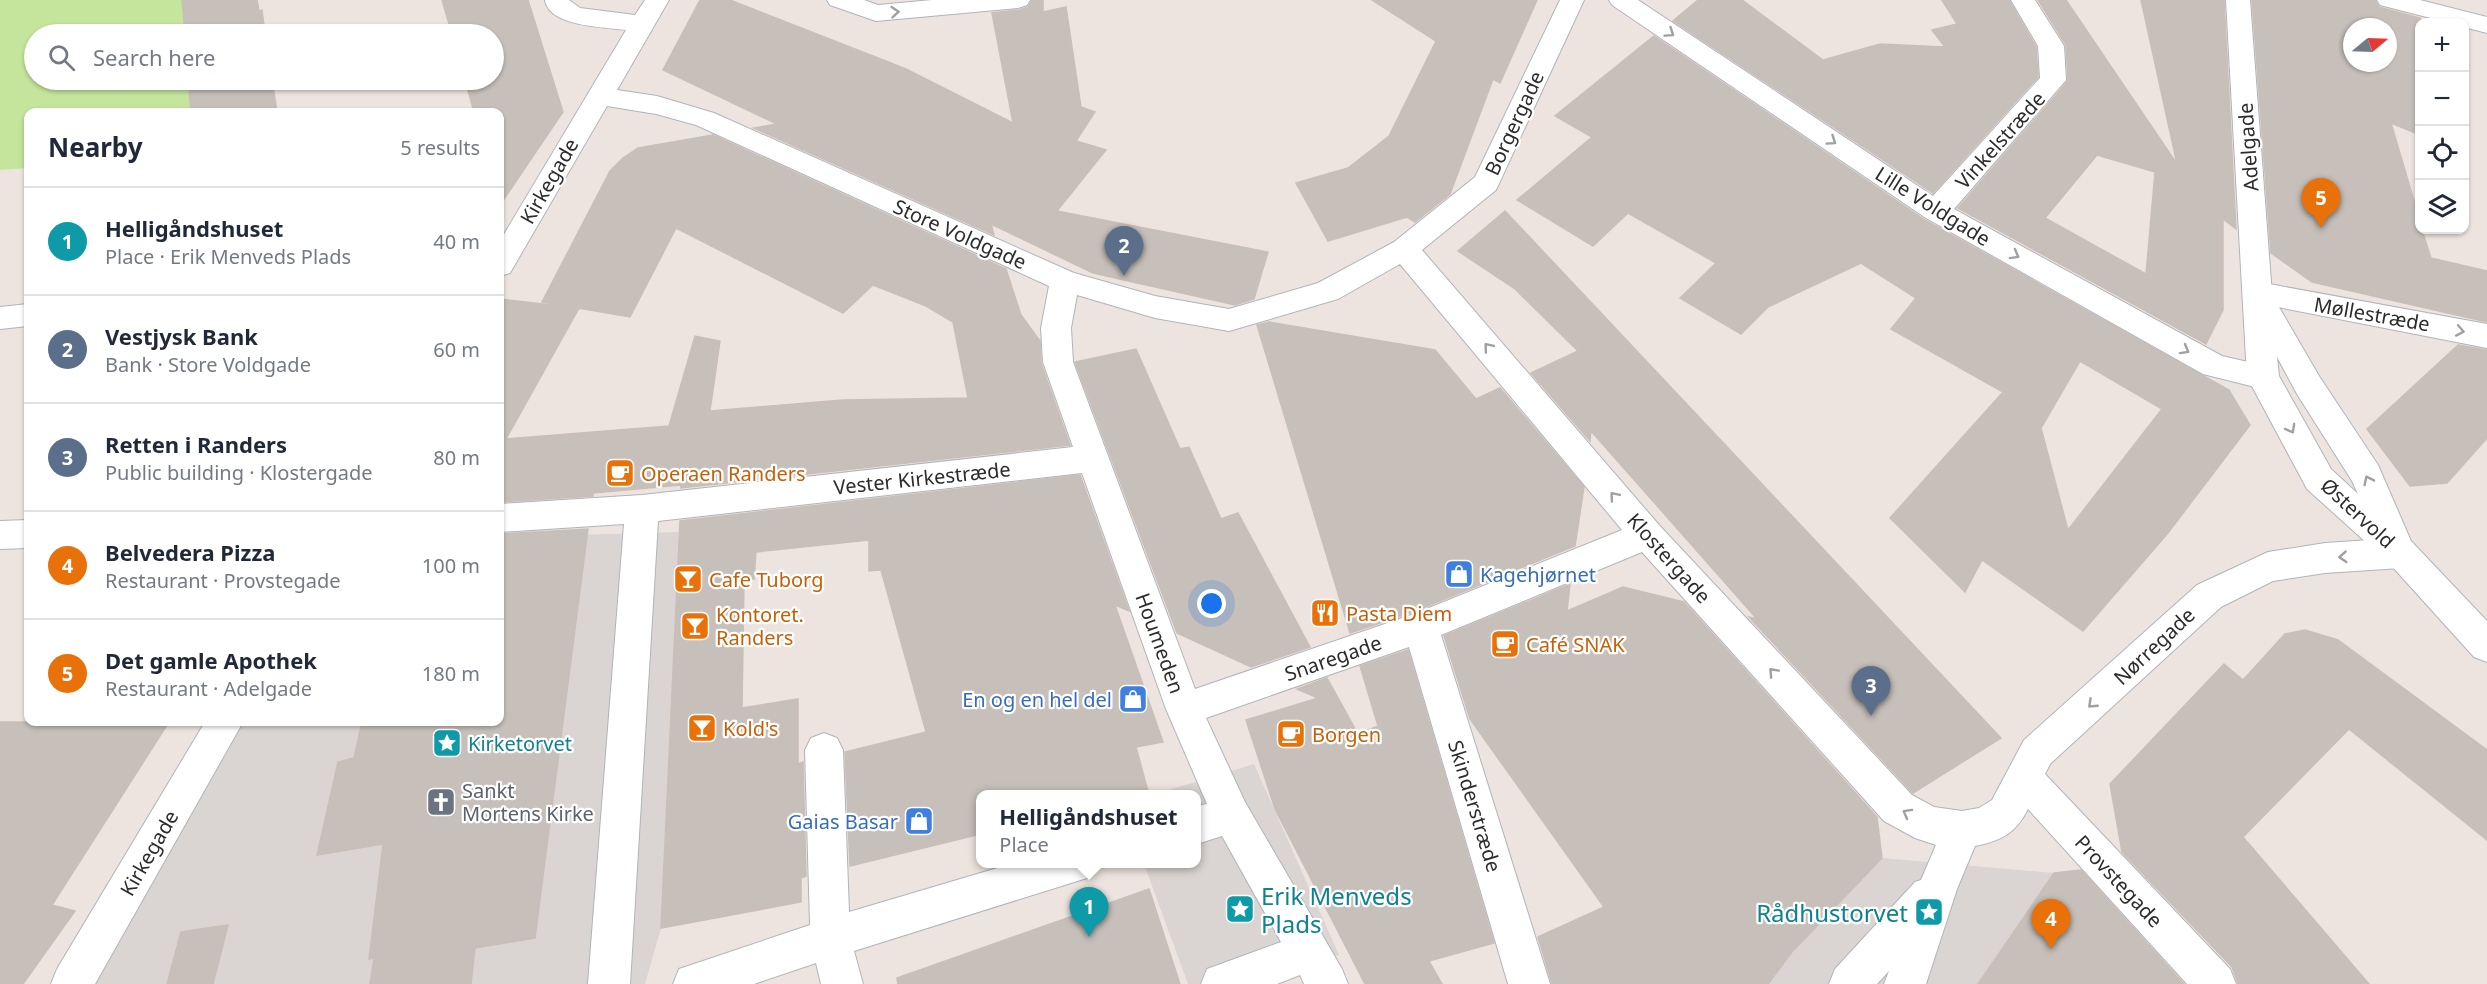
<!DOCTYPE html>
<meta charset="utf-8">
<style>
body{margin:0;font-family:"Noto Sans",sans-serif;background:#f6f6f7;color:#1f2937}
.controls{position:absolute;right:18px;top:18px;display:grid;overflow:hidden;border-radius:12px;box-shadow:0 2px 4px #0004}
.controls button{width:54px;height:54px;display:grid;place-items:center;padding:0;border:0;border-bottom:2px solid #e0e1e3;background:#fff;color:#1f2937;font:30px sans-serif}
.compass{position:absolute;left:2343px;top:18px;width:54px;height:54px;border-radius:50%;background:#fff;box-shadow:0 2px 4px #0004;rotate:71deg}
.you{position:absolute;left:1212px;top:604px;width:21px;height:21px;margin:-15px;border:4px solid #fff;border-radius:50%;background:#1a73e8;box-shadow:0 0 0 9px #1a73e833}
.badge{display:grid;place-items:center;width:39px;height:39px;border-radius:50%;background:#b45309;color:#fff;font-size:20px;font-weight:700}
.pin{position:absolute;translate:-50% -50px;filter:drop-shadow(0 2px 3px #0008)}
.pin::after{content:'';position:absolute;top:32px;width:21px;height:18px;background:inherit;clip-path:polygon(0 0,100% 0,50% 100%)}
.popup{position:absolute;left:976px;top:790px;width:225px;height:78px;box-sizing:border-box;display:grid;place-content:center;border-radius:12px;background:#fff;filter:drop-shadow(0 2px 4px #0005);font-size:20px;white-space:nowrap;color:#747a83}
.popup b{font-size:22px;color:#1f2937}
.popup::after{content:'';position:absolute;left:50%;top:100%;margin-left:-12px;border:12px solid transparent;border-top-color:#fff}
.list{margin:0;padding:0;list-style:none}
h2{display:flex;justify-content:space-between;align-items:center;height:78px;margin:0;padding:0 24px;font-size:26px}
h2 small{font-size:20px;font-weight:400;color:#747a83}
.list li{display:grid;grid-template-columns:39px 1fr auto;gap:18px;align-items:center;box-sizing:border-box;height:108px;padding:0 24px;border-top:2px solid #e0e1e3}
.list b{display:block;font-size:22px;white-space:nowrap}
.list p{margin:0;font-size:20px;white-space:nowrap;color:#747a83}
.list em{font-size:20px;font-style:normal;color:#747a83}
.icon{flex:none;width:33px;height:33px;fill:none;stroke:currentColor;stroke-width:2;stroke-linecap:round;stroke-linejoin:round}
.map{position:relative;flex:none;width:2487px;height:984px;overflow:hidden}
.search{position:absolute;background:#fff;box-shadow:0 2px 4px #0004;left:24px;top:24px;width:480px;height:66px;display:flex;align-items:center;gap:15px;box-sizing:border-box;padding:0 21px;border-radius:33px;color:#747a83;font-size:22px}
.panel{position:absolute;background:#fff;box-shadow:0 2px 4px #0004;left:24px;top:108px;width:480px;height:618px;border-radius:12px}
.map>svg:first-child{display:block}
.green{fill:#c4e59b}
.plaza{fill:#dad5d2}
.building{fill:#c6bfba;stroke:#cabfb8;stroke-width:1.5;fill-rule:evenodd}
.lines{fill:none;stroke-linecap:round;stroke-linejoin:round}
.street-casing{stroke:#afb4bc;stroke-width:2}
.secondary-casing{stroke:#afb4bc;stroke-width:2}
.street{fill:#fff;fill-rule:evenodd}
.secondary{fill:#fff;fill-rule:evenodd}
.oneway{stroke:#a0a0a0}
.labels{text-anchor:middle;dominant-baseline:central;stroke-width:4.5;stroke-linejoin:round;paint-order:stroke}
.street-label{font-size:20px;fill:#2c2c2c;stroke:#fff}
.food-label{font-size:20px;fill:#c56008;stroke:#fff;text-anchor:start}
.shop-label{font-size:20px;fill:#366cbe;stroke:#fff;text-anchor:end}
.culture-label{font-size:20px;fill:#0d838f;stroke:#fff;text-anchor:start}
.worship-label{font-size:20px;fill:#5b616d;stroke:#fff;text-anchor:start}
.near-culture-label{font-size:24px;fill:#0d838f;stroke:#fff;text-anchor:start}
</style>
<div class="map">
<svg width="2487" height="984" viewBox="0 0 2487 984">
<rect width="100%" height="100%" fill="#eee4df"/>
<polygon class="green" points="0,0 182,0 185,34 34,34 34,80 188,80 191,112 28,112 28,168 0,170"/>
<g class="plaza">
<polygon points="680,532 661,928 645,984 83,984 238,722 500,722 500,537"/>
<polygon points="1254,764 1339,955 1254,984 1188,984 1144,864 1197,864 1197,794 1156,794"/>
<polygon points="1882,858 2054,873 1978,984 1768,984 1792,952"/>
</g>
<g class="building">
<polygon points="182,0 257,0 259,11 262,10 265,34 185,34"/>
<polygon points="442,0 528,0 563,112 500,205 500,112 474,112 465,80 494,80 494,34 452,34"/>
<polygon points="700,0 730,0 906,69 1013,123 992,13 1019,10 1028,7 1032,0 1043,0 1043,12 1066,7 1081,107 1095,112 1076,141 1106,150 1057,211 1268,252 1254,299 1235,305 1093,273 991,224 994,235 754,128 777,124 663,70"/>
<polygon points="1372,0 1537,0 1500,83 1493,79 1450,194 1415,222 1407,217 1328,241 1296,183 1348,168 1389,136 1436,41"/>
<polygon points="1698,0 1742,0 1823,60 1880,44 1945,47 1932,30 1957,24 1942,0 2009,0 2036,47 2038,77 1933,193 1673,21"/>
<path d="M2038,0h28l111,164 -36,-164h83l12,229 -13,-10v91l-17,34 -248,-136 110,-127 -2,-36zM2097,155l58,17 -9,102 -101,-56z"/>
<path d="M2252,0h123l4,7 41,11v117l-29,-12 29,98v9h2l9,28 56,13v51l-175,-40 -41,-29zM2352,27h36v36h-36z"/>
<path d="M1654,36l271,184 304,170 21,35 -82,108 -85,98 -101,-71 -17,32 -75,-74 113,-126 -112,-63 25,-31 -55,-35 -93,44 -27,27 -61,-36 36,-35 -88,-50 -35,33 -76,-46 75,-63 -37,-21zM2080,361l82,48 -94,121 -27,-102z"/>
<polygon points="188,80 272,80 277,112 191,112"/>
<polygon points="713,135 1006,269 1021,315 1040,341 1041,363 1070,445 681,488 681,485 593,493 593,496 500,502 500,299 579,308 506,439 669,426 695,336 720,341 710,411 843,400 968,398 953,322 926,306 873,285 843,313 676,228 630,317 542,302 610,171 623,158 638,148"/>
<polygon points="1505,211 1858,586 2001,738 1913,793 1749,617 1757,619 1591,431 1590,441 1531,373 1578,351 1515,289 1458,251"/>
<polygon points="1269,322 1435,350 1476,399 1500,388 1584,487 1575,546 1413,612 1350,633 1257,325"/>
<polygon points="2458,345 2487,350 2487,438 2447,483 2410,486 2367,429"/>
<polygon points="1136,349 1180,449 1189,447 1221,519 1238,513 1310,647 1251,667 1177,633 1075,362"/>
<polygon points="1080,475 1129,611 1115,605 1163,742 1136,747 1149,795 981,795 981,834 850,866 845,752 926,732 881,570 869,571 869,540 756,552 754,579 744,580 742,708 798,699 798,764 803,762 806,876 801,878 801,902 661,928 680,521"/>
<polygon points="588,529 535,938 475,948 471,984 370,984 374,958 369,959 383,844 317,855 338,762 354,758 362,722 500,722 500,534"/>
<polygon points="1570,584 1567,611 1623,587 1684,602 1877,817 1882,858 1792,952 1768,984 1552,984 1538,937 1604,907 1470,719 1444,636"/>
<polygon points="2305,630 2338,640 2487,750 2487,840 2349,729 2243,837 2369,984 2238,984 2232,967 2122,852 2110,784 2224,664 2243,680 2285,634"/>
<polygon points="1408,650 1494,943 1429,961 1442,984 1365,984 1275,809 1246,720 1318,698 1297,689 1327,678 1358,734 1378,726 1360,666"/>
<polygon points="0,722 169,722 52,905 75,911 23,984 0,984"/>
<polygon points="2081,870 2184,984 1978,984 2054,873"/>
<polygon points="1149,889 1180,984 898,984 897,978"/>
<polygon points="228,925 213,984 167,984 181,932"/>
</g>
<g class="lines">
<g class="street-casing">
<g id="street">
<path d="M545,0h24l11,8 55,7 10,-15h24l-52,90 40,6 57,17 360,160 81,23 74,13 89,-26 76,-41 81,-65 85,-177h24l-88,190 -74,60 237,275 253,270 22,12 28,4 17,-3 13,-8 32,-60 173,-155 71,-33 57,-9 76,-5 12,5 5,10 -5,10 -12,5 -76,5 -52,8 -52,26 -171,157 -5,10 185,195 6,15h-49l-159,-175c-12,24 -27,32 -53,37l-18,43 -31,95h-42l5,-13 -12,13h-48l6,-15 80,-87 6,-2 15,-35 -21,-7 -31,-17 -242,-269 -201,83 109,349h-42l-99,-337 -203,71 39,84 97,167 6,15h-44l-4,-9 -23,9h-76l6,-15 74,-27 -59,-106 -25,8v-38l10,-2 -41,-95 -84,-236 -424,48 -28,463h-42l36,-460 -124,8v-28l142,-9 431,-48 -30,-85 -2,-34 8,-42 -353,-161 -40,-11 -49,-8 -97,167 -10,3v-35l126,-211c-21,-3 -77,-3 -81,-30zM1400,264l222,266 -208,84 -219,75 -122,-327 -2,-34 6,-33 78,23 74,13 109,-32z"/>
<polygon points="827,0 864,0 878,5 932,0 1030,0 1027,5 1018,8 876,21 830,5"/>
<polygon points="1609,0 1638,0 1933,196 2040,78 2038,46 2011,0 2035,0 2064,46 2066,80 1954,209 2222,356 2274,368 2279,377 2274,386 2263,389 2203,374 1926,218 1612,5"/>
<polygon points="2377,0 2420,0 2487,17 2487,33 2464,27 2464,22 2446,22 2380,5"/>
<polygon points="2258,282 2487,324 2487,348 2247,301 2243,293 2247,285"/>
<polygon points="28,304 28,326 0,329 0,307"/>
<polygon points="28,520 28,548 0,549 0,521"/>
<polygon points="205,722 243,722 95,984 51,984 57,969"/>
<polygon points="824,733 837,738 843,750 849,912 1011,864 1092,864 1087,878 854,951 863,984 821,984 816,963 754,984 673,984 679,969 810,925 805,750 811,738"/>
</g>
</g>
<g class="secondary-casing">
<path id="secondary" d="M2226,0h24l22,295 47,81 59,89 33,76 76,80v41l-13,-5 -85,-94 -82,-74 -60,-112zM2277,357l20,37 55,87 6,13 -27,-25 -52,-93z"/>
</g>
<use href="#street" class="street"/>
<use href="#secondary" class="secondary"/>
</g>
<defs><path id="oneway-chevron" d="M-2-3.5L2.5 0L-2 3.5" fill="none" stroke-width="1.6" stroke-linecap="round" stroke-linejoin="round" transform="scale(1.5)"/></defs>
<g class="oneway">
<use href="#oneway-chevron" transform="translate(895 12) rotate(-5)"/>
<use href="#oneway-chevron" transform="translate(1670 33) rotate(34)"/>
<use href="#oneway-chevron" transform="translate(1832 141) rotate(34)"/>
<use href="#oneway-chevron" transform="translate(2015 255) rotate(29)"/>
<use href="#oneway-chevron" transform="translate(2460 331) rotate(11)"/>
<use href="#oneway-chevron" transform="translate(1488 347) rotate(-130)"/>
<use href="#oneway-chevron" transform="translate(2185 350) rotate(29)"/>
<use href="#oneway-chevron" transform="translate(2291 429) rotate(61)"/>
<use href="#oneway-chevron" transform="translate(2368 480) rotate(-116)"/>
<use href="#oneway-chevron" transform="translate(1614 496) rotate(-130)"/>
<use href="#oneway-chevron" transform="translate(2343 557) rotate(176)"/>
<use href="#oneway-chevron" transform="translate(1773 672) rotate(-133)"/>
<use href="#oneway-chevron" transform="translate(2092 704) rotate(137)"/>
<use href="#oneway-chevron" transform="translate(1907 813) rotate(-151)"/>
</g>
<defs>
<g id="cafe-square" transform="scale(1.5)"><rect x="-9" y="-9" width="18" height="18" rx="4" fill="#e8710a" stroke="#fff"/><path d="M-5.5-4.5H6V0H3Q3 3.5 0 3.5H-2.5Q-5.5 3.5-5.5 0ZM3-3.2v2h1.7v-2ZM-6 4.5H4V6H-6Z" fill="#fff"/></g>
<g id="shop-square" transform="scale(1.5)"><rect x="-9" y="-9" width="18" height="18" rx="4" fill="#3f7fe0" stroke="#fff"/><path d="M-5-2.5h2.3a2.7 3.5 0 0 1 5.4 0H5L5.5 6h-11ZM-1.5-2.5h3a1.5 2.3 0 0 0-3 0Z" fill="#fff"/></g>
<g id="bar-square" transform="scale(1.5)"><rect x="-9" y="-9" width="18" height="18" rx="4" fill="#e8710a" stroke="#fff"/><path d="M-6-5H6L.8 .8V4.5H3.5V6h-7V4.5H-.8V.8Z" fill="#fff"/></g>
<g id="restaurant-square" transform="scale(1.5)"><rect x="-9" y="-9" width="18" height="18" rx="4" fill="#e8710a" stroke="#fff"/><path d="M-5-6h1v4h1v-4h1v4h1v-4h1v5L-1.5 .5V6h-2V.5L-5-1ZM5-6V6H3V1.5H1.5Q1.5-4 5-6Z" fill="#fff"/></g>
<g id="sight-square" transform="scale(1.5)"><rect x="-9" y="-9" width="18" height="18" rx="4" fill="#0f9aa8" stroke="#fff"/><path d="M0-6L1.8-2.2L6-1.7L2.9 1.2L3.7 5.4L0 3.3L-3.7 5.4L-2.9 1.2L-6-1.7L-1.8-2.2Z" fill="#fff"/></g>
<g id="church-square" transform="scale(1.5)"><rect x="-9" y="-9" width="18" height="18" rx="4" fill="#6b7280" stroke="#fff"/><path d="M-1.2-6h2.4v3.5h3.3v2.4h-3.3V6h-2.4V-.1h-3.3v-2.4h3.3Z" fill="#fff"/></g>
</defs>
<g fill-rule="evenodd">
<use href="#cafe-square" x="620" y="473"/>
<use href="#shop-square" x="1459" y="574"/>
<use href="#bar-square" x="688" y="579"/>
<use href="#restaurant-square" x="1325" y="613"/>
<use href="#bar-square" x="695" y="626"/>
<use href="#cafe-square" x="1505" y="644"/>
<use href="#shop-square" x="1133" y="699"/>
<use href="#bar-square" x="702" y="728"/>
<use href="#cafe-square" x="1291" y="734"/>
<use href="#sight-square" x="447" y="743"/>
<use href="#church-square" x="441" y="802"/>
<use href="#shop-square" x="919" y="821"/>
<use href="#sight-square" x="1240" y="909"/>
<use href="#sight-square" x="1929" y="912"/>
</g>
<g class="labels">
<g class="street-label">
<text transform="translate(1514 123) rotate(-65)">Borgergade</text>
<text transform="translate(2000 140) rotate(-48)">Vinkelstræde</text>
<text transform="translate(2248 147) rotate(-94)">Adelgade</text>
<text transform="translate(549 181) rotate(-60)">Kirkegade</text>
<text transform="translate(1933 206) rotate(32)">Lille Voldgade</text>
<text transform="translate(960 234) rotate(24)">Store Voldgade</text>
<text transform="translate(2372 314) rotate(10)">Møllestræde</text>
<text transform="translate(922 478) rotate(-6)">Vester Kirkestræde</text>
<text transform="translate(2358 513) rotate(43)">Østervold</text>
<text transform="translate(1669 558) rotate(48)">Klostergade</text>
<text transform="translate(1160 643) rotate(70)">Houmeden</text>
<text transform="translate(2154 646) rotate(-43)">Nørregade</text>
<text transform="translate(1333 658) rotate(-19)">Snaregade</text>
<text transform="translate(1475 806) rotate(73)">Skinderstræde</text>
<text transform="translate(149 853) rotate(-60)">Kirkegade</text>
<text transform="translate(2119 881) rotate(47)">Provstegade</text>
</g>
<g class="food-label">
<text x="641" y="473">Operaen Randers</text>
<text x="709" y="579">Cafe Tuborg</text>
<text x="1346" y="613">Pasta Diem</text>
<text x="716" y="614">Kontoret.<tspan x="716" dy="23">Randers</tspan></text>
<text x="1526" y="644">Café SNAK</text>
<text x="723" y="728">Kold's</text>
<text x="1312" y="734">Borgen</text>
</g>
<g class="shop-label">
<text x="1480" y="574" text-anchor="start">Kagehjørnet</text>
<text x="1112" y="699">En og en hel del</text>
<text x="898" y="821">Gaias Basar</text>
</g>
<g class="culture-label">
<text x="468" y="743">Kirketorvet</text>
</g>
<g class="worship-label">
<text x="462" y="790">Sankt<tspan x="462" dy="23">Mortens Kirke</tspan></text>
</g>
<g class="near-culture-label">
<text x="1261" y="895">Erik Menveds<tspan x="1261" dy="28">Plads</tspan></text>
<text x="1908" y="912" text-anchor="end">Rådhustorvet</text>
</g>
</g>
</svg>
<div class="controls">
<button>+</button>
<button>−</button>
<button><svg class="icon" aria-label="locate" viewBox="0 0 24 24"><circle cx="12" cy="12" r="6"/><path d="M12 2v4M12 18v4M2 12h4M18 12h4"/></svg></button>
<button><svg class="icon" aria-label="layers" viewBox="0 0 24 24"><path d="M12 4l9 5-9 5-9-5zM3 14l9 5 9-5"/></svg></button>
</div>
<svg class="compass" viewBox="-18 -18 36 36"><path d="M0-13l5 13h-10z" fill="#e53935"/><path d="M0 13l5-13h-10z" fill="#747a83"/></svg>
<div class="you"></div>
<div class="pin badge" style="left:1089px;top:937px;background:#0f9aa8">1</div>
<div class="popup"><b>Helligåndshuset</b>Place</div>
<div class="pin badge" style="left:1124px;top:276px;background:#5c6f8a">2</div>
<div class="pin badge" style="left:1871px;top:716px;background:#5c6f8a">3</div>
<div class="pin badge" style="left:2051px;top:949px;background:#e8710a">4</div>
<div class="pin badge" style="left:2321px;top:228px;background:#e8710a">5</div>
<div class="search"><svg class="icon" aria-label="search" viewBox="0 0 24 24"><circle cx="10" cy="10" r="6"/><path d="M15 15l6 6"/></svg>Search here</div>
<section class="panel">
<h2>Nearby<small>5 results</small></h2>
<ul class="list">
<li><span class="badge" style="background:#0f9aa8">1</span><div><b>Helligåndshuset</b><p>Place · Erik Menveds Plads</p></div><em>40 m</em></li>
<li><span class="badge" style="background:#5c6f8a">2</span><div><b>Vestjysk Bank</b><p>Bank · Store Voldgade</p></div><em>60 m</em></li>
<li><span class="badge" style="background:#5c6f8a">3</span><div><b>Retten i Randers</b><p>Public building · Klostergade</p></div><em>80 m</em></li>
<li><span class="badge" style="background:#e8710a">4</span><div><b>Belvedera Pizza</b><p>Restaurant · Provstegade</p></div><em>100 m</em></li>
<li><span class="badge" style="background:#e8710a">5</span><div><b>Det gamle Apothek</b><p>Restaurant · Adelgade</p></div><em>180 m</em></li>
</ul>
</section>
</div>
